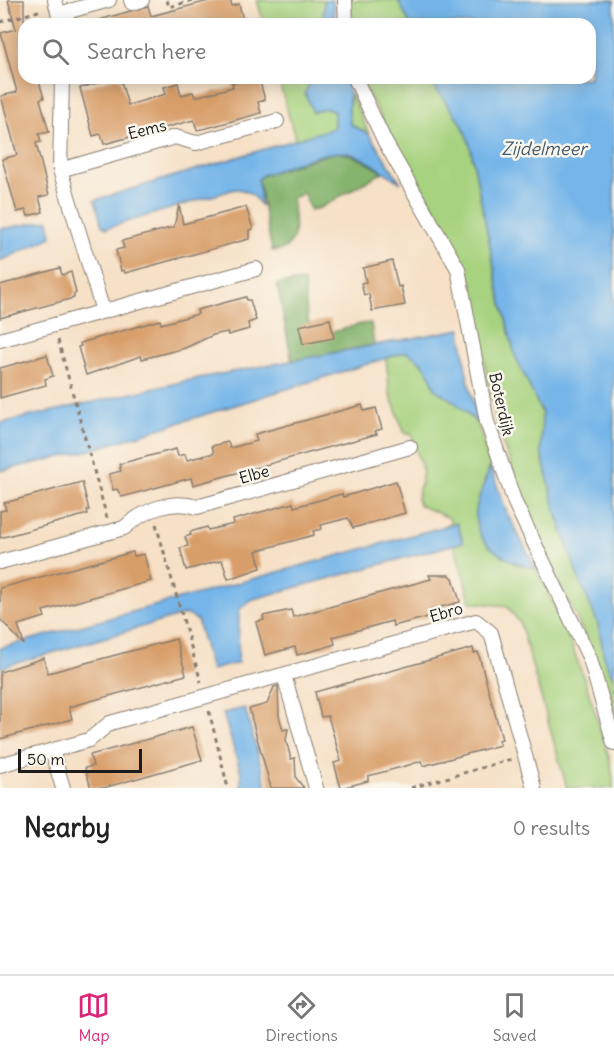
<!DOCTYPE html>
<style>
body{margin:0;font-family:Delius,sans-serif;background:#f6f6f6;color:#222}
.scale{position:absolute;left:18px;bottom:15px;width:124px;box-sizing:border-box;padding-left:6px;border:3px solid #1c1c1c;border-top:0;font-size:16px;line-height:21px;white-space:nowrap;color:#1c1c1c;-webkit-text-stroke:4px #fbf7ec;paint-order:stroke}
.list{margin:0;padding:0;list-style:none}
h2{display:flex;justify-content:space-between;align-items:center;height:78px;margin:0;padding:0 24px;font-size:26px}
h2 small{font-size:20px;font-weight:400;color:#767676}
.icon{flex:none;width:33px;height:33px;fill:none;stroke:currentColor;stroke-width:2;stroke-linecap:round;stroke-linejoin:round}
.map{position:relative;flex:none;width:614px;height:788px;overflow:hidden}
.search{position:absolute;background:#fff;box-shadow:0 3px 15px #0003;left:18px;right:18px;top:18px;height:66px;display:flex;align-items:center;gap:15px;box-sizing:border-box;padding:0 21px;border-radius:18px;color:#767676;font-size:22px}
.sheet{height:186px;background:#fff}
nav{display:flex;justify-content:space-around;align-items:center;box-sizing:border-box;height:84px;border-top:2px solid #e0e0e0;background:#fff;font-size:16px;color:#767676}
nav a{display:grid;justify-items:center;gap:3px}
nav .on{color:#db2777}
.map>svg:first-child{display:block}
.green{fill:#a7d27f;stroke:#62774e;stroke-width:1.5}
.forest{fill:#85b46e;stroke:#506845;stroke-width:1.5}
.water{fill:#74b5e9;stroke:#486882;stroke-width:1.5}
.building{fill:#d89e69}
.lines{fill:none;stroke-linecap:round;stroke-linejoin:round}
.minor-casing{stroke:#897e71;stroke-width:16}
.path{stroke:#897e71;stroke-width:3;stroke-dasharray:4.5 4.5;stroke-linecap:butt}
.minor{stroke:#fff;stroke-width:14}
.labels{text-anchor:middle;dominant-baseline:central;stroke-width:5;stroke-linejoin:round;paint-order:stroke}
.street-label{font-size:16px;fill:#1c1c1c;stroke:#fbf7ec}
.water-label{font-size:18px;font-style:italic;fill:#3f596e;stroke:#fbf7ec}
</style>
<div class="map">
<svg width="614" height="788" viewBox="0 0 614 788">
<rect width="100%" height="100%" fill="#fbf7ec"/>
<filter id="ink" filterUnits="userSpaceOnUse"><feTurbulence type="fractalNoise" baseFrequency=".0167" numOctaves="2"/><feDisplacementMap in="SourceGraphic" scale="12" xChannelSelector="R" yChannelSelector="G"/><feConvolveMatrix kernelMatrix="1 2 1 2 8 2 1 2 1" color-interpolation-filters="sRGB"/></filter>
<filter id="wash" filterUnits="userSpaceOnUse"><feTurbulence type="fractalNoise" baseFrequency=".008" numOctaves="4" result="noise"/><feDisplacementMap in="SourceGraphic" scale="24" xChannelSelector="R" yChannelSelector="G"/><feGaussianBlur stdDeviation="1.35" result="paint"/><feColorMatrix in="noise" values="0 0 0 0 0 0 0 0 0 0 0 0 0 0 0 0 0 1.4 0 .05"/><feComposite in="paint" operator="in"/></filter>
<g filter="url(#wash)">
<rect width="100%" height="100%" fill="#f6e0c6"/>
<g class="green">
<polygon points="257,0 324,0 323,24 264,24"/>
<polygon points="349,0 398,0 410,24 351,24"/>
<polygon points="278,78 312,78 305,94 313,111 325,108 334,112 334,128 296,141"/>
<polygon points="360,78 428,78 462,124 470,145 498,287 542,413 541,451 556,512 576,571 598,624 605,661 614,679 614,715 590,647 537,534 498,431 466,270 446,226 401,154"/>
<polygon points="351,94 369,134 351,125 348,116"/>
<path d="M406,352l13,7 10,12 6,18 21,14 22,21 12,42 -12,36 35,61 23,6c28,52 48,104 64,160 6,19 14,39 13,59h-46l-47,-165 -13,-17 -36,-4 -17,-58 9,-2 -6,-19 -15,4 9,-5 -2,-4 -30,-13 -2,-6 6,-27 -12,-39 -6,1 -15,-40 -4,-36z"/>
</g>
<g class="forest">
<path d="M335,152c19,2 32,10 48,20l-63,36 -10,2 -6,-17 -12,5c2,23 11,52 -20,53l-14,-72 5,-4z"/>
<path d="M304,281l3,38 6,11c23,8 36,-7 58,-7l3,22 -82,16 -15,-77z"/>
</g>
<g class="water">
<polygon points="324,0 333,0 335,24 323,24"/>
<polygon points="398,0 614,0 614,679 605,661 598,624 576,571 556,512 541,451 542,413 515,356 498,287 470,145 462,124 428,78 590,78 590,24 410,24"/>
<path d="M312,78h34c6,19 0,31 5,47l18,9 32,49c-16,-10 -34,-25 -53,-30 -21,-5 -63,15 -85,22l-5,4 3,27c-7,-11 -12,-16 -26,-17l-128,39 -5,-2 -7,-26 239,-72v-16l-9,-4 -12,4 -8,-19z"/>
<polygon points="49,220 52,237 0,261 0,229"/>
<path d="M461,329l5,41 12,54 -22,-21 -21,-14c-6,-19 -11,-28 -29,-37l-315,98 -91,21v-48l199,-45z"/>
<path d="M490,466l17,47 29,56c-26,-6 -64,-24 -60,-57 1,-15 10,-31 14,-46z"/>
<polygon points="457,523 463,542 250,600 239,610 238,663 211,670 197,620 186,614 0,668 0,648"/>
<polygon points="245,708 267,788 241,788 241,773 223,713"/>
</g>
<g id="blocks">
<g class="building">
<polygon points="8,0 24,0 24,78 38,78 44,98 40,99 49,132 39,134 41,142 36,143 49,195 39,197 43,212 28,216 26,210 17,212 2,159 17,155 1,96 17,92 1,33 16,29"/>
<polygon points="212,0 230,0 232,6 239,4 244,24 100,24 99,20 148,6 151,16"/>
<polygon points="115,78 120,78 128,105 166,94 164,87 178,83 181,95 193,92 195,97 233,87 232,83 248,78 259,78 265,100 258,102 261,113 207,128 197,130 194,120 104,144 101,134 93,136 80,88"/>
<polygon points="179,205 183,224 246,207 253,229 249,230 249,239 125,273 124,270 121,271 116,250 124,248 122,241 174,227"/>
<polygon points="392,261 398,287 401,286 405,305 372,311 369,294 364,295 361,283 366,282 363,268"/>
<polygon points="60,268 62,275 71,272 76,293 74,294 74,298 0,318 0,285"/>
<polygon points="246,297 247,300 250,300 256,320 248,323 249,329 228,335 227,332 213,335 185,348 142,359 141,356 86,375 78,347 81,346 80,343 160,320 161,324 198,314 197,310"/>
<polygon points="330,319 334,338 303,344 299,326"/>
<polygon points="47,355 53,376 45,379 46,385 0,398 0,368"/>
<polygon points="362,405 364,411 376,408 382,429 375,431 377,434 193,485 191,478 122,497 117,489 113,490 109,474 121,471 119,464 176,449 178,456 185,454 187,460 214,453 212,446 228,442 230,448 257,441 255,434"/>
<polygon points="396,481 405,513 353,528 348,518 321,525 322,529 313,531 314,535 256,551 261,568 228,579 222,560 186,570 180,548 188,546 185,537 191,535 190,532 207,527 208,530 234,524 233,520 293,503 294,507 342,494 343,497"/>
<polygon points="82,482 89,510 87,510 88,514 0,538 0,511 6,510 4,503"/>
<polygon points="133,552 134,556 144,554 151,581 43,611 45,617 18,625 24,645 0,619 0,588"/>
<polygon points="429,575 449,575 453,578 460,602 430,610 432,616 393,626 392,621 333,637 335,644 323,648 297,655 295,647 265,655 256,622 264,620 263,616 291,610 293,617 431,579"/>
<polygon points="176,639 186,675 76,705 69,707 72,719 0,739 0,672 44,658 48,673"/>
<polygon points="473,648 474,653 478,652 502,739 498,740 500,745 423,766 421,761 409,765 368,776 368,781 341,788 334,763 341,761 328,716 321,717 315,692"/>
<polygon points="278,686 279,716 283,730 288,729 286,740 291,759 295,758 296,778 304,788 271,788 249,709 267,704 274,687"/>
<polygon points="192,727 202,760 103,788 91,788 85,768 93,766 90,755"/>
</g>
</g>
</g>
<g filter="url(#ink)">
<use href="#blocks" fill-opacity="0" stroke="#897e71" stroke-width="1.5"/>
<g class="lines">
<g class="minor-casing">
<g id="minor">
<polyline points="55,0 61,24"/>
<polyline points="131,0 132,3 142,0"/>
<polyline points="345,0 346,24"/>
<polyline points="59,14 109,0"/>
<polyline points="62,78 60,170 103,311"/>
<polyline points="355,78 385,142 458,269 487,422 515,503 590,659 614,743"/>
<polyline points="60,170 175,137 196,143 277,121"/>
<polyline points="0,340 256,269"/>
<path d="M0,562l124,-34c20,-18 47,-29 73,-21l213,-60"/>
<polyline points="284,675 316,788"/>
<polyline points="52,751 63,788"/>
<polyline points="0,765 89,740 110,723 476,621 491,633 534,788"/>
</g>
</g>
<g class="path">
<polyline points="167,0 169,7 193,0"/>
<polyline points="0,22 42,10"/>
<polyline points="58,340 107,518"/>
<polyline points="156,524 201,682"/>
<polyline points="209,711 228,788"/>
<polyline points="411,788 512,759"/>
</g>
<use href="#minor" class="minor"/>
</g>
</g>
<g class="labels">
<g class="street-label">
<text transform="translate(147 129) rotate(-14)">Eems</text>
<text transform="translate(502 404) rotate(77)">Boterdijk</text>
<text transform="translate(254 474) rotate(-16)">Elbe</text>
<text transform="translate(446 612) rotate(-16)">Ebro</text>
</g>
<g class="water-label">
<text x="544" y="148">Zijdelmeer</text>
</g>
</g>
</svg>
<div class="scale">50 m</div>
<div class="search"><svg class="icon" aria-label="search" viewBox="0 0 24 24"><circle cx="10" cy="10" r="6"/><path d="M15 15l6 6"/></svg>Search here</div>
</div>
<section class="sheet">
<h2>Nearby<small>0 results</small></h2>
<ul class="list">
</ul>
</section>
<nav>
<a class="on"><svg class="icon" aria-label="map" viewBox="0 0 24 24"><path d="M3 6l6-2 6 2 6-2v14l-6 2-6-2-6 2zM9 4v14M15 6v14"/></svg>Map</a>
<a><svg class="icon" aria-label="directions" viewBox="0 0 24 24"><path d="M12 3l9 9-9 9-9-9zM9 14v-3h6M13 9l2 2-2 2"/></svg>Directions</a>
<a><svg class="icon" aria-label="saved" viewBox="0 0 24 24"><path d="M7 4h10v16l-5-4-5 4z"/></svg>Saved</a>
</nav>
